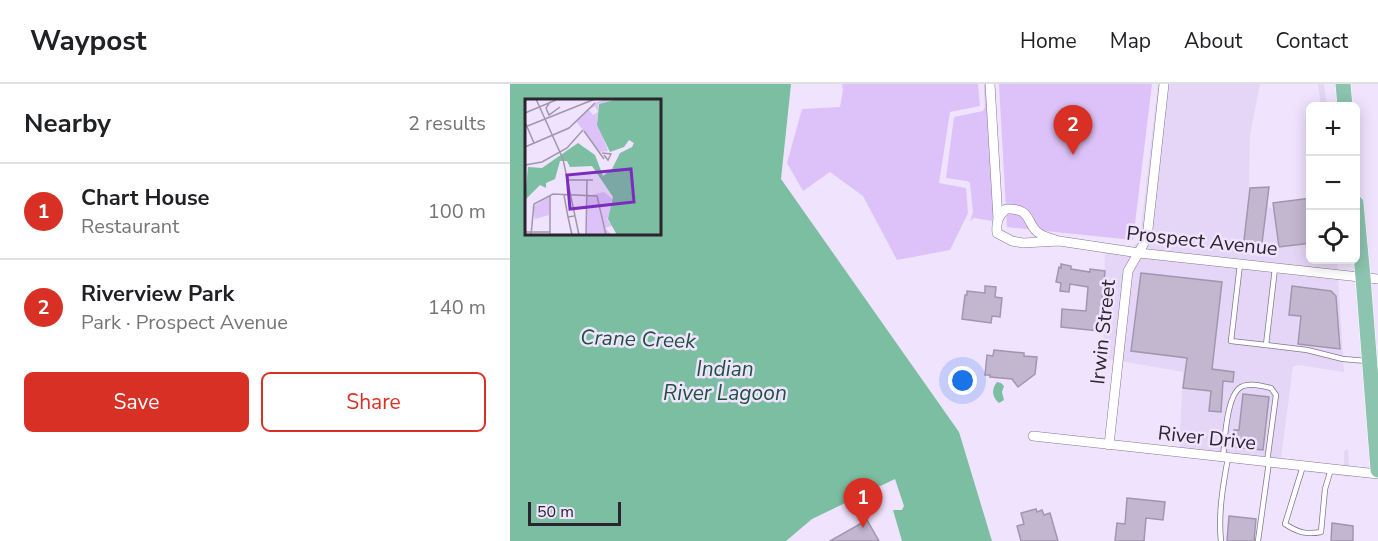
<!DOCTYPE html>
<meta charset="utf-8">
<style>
body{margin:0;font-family:"Nunito Sans",sans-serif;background:#f2f2f2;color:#202124}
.controls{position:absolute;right:18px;top:18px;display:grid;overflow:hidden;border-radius:9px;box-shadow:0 3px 15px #0003}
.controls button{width:54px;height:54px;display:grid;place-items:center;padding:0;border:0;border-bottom:2px solid #e0e0e0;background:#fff;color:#202124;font:30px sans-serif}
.scale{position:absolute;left:18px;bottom:15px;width:93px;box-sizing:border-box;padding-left:6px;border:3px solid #2a252f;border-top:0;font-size:16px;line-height:21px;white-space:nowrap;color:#2a252f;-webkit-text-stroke:4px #f0e3fe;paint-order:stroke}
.you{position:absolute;left:453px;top:297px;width:21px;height:21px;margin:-15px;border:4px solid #fff;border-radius:50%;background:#1a73e8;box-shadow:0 0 0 9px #1a73e833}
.badge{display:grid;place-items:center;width:39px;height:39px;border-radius:50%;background:#d93025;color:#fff;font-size:20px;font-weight:700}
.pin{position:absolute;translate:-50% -50px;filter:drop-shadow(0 2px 3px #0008)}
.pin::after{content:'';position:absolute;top:32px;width:21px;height:18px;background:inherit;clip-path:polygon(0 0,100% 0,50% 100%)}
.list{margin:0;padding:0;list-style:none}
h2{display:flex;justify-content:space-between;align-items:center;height:78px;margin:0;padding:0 24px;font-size:26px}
h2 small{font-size:20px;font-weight:400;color:#757577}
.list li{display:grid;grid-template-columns:39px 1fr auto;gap:18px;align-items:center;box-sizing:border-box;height:96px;padding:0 24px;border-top:2px solid #e0e0e0}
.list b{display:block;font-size:22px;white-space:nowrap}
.list p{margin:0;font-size:20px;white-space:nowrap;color:#757577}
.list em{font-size:20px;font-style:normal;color:#757577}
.actions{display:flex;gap:12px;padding:18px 24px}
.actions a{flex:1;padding:14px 0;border:2px solid #d93025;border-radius:9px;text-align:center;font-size:21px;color:#d93025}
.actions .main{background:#d93025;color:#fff}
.icon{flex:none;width:33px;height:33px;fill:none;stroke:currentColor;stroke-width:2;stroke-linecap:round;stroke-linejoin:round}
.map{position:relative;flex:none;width:868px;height:457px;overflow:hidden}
header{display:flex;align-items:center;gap:36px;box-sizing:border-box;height:84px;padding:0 30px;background:#fff;border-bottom:2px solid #e0e0e0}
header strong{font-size:28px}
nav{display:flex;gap:33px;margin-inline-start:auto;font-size:21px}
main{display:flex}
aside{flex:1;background:#fff}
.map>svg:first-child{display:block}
.built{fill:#e5d6f7}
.green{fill:#dcc2f8}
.water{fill:#7cbea1;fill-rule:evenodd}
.building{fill:#c3b7d0;stroke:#a296af;stroke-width:1.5}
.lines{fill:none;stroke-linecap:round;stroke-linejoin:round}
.service-casing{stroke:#83778f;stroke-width:6}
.minor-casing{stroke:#83778f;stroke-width:10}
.primary-casing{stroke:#fff;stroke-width:16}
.service{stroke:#fff;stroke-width:4.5}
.minor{stroke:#fff;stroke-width:9}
.primary{stroke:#8cc4af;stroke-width:15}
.labels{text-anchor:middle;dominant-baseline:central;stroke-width:5;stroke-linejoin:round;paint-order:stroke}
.street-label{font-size:20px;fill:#2a252f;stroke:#f0e3fe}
.water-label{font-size:21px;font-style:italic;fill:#1f533f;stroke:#f0e3fe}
.inset-road{fill:none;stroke:#a197ab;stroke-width:1.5}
.view{fill:#7b2cbf;fill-opacity:0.15;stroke:#7b2cbf;stroke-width:3}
.inset-edge{fill:none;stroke:#2a252f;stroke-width:3}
</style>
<header>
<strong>Waypost</strong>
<nav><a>Home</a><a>Map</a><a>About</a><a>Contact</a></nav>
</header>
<main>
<aside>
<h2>Nearby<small>2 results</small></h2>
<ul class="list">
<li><span class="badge">1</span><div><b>Chart House</b><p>Restaurant</p></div><em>100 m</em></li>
<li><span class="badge">2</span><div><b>Riverview Park</b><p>Park · Prospect Avenue</p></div><em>140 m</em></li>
</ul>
<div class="actions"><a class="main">Save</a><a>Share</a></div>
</aside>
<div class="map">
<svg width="868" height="457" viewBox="0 0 868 457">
<rect width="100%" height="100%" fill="#f0e3fe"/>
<g class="built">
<polygon points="648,0 750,0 740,51 739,102 740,104 756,105 758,122 762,125 800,120 800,176 827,176 834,288 788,281 783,283 771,374 773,378 830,383 834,379 834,367 838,365 840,393 669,372 673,288 593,274 595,160 623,163 627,159 630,152"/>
<polygon points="808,0 814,0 817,22 811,22"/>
</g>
<g class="green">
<polygon points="332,0 468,0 470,22 440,28 429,99 456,104 458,129 440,166 387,176 353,112 320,88 293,107 277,79 292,25 330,23 333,6"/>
<polygon points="474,0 480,0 489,138 464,134 460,137 463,128 460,99 457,97 436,94 444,33 473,27 475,23"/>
<polygon points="489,0 642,0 623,156 497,143"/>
</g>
<g class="water">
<path d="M0,0h281l-10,95 178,253 33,109h-90l-9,-31h9l2,-4 -9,-27 -83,40 -26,22h-276zM150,16v134h-134v-134z"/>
<path d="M487,298l4,1 3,3 -2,6 2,8 -5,3c-7,-6 -8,-14 -2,-21z"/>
</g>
<g class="building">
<polygon points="759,103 751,167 733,165 740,104"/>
<polygon points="801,114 801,159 769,163 763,119"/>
<polygon points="551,180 561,182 561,185 580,188 580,185 595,187 589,247 551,243 552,225 576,227 578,203 560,200 559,208 550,207 551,199 546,198 549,183 551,184"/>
<polygon points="631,189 712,198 702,285 724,288 723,298 713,297 711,328 699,327 701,307 673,304 677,274 621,267"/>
<polygon points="475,202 486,203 485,213 492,214 490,233 482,232 481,239 452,235 455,211 457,211 457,207 475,209"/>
<polygon points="782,202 821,207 826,212 830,265 788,260 791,232 779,231"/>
<polygon points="484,266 514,269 514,272 527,273 525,290 508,303 502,295 480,293 480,291 475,291 477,271 483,272"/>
<polygon points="733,310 759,313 753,366 722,363 724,346 729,346"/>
<polygon points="617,414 655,418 653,436 636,434 634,457 605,457 607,439 615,440"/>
<polygon points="526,425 527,428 532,426 534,431 540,429 548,457 511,457 507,442 514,440 511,429"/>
<polygon points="719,432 746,435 744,457 717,457"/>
<polygon points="357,436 369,457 320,457"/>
<polygon points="822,439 843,442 843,457 821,457"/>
</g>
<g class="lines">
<g class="service-casing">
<g id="service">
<polyline points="730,180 721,257 756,261 765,184"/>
<polyline points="756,261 797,266 833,275 857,277"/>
<path d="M713,373c2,-16 3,-65 20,-71 10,-3 19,0 28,2l5,7 -9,67"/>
<path d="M793,382l-18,58c12,8 21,11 36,8l4,-43 6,-20"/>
<path d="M711,457c-3,-27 2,-56 7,-83"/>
<polyline points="748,457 759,378"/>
</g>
</g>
<g class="minor-casing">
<g id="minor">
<polyline points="480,0 488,135"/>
<path d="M549,157c-6,-2 -14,-4 -19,-7 -15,-9 -6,-26 -34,-25 -8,7 -10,13 -9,24l15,8 11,2 36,-2 80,12 239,26"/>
<polyline points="523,352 868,390"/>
<polyline points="599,361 618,187 637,154 654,0"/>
</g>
</g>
<g class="primary-casing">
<g id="primary">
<polyline points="833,0 835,22"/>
<polyline points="846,119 853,193 868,386"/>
</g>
</g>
<use href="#service" class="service"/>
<use href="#minor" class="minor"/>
<use href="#primary" class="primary"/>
</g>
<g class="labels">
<g class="street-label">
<text transform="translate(692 157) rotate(6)">Prospect Avenue</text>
<text transform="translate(593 248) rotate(-84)">Irwin Street</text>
<text transform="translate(697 354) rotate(6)">River Drive</text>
</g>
<g class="water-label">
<text transform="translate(128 255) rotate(2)">Crane Creek</text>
<text x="215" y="285">Indian<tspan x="215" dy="24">River Lagoon</tspan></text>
</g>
</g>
<g transform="translate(15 15)">
<rect width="136" height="136" fill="#f0e3fe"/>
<path d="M81,0h12l-20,5v7l-3,-5 -6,4 4,5 5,-3 -1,9 11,30 -8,1 -24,-31 19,-18zM79,93l9,7 -3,5 4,6 -7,9 5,7 -7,2 7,7h-25v-39zM24,98v18l-14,4 -3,-12z" fill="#dcc2f8"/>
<path d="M93,0h43v136h-44l-9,-16 5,-22 -21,-31 -22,1 -3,-6h-7l-5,18 -9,4v5l-6,-3 -15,15 3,-33 14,1 36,-25 17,12 8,21 9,-7 8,-16 12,-6 2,-4 -5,-3 -5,7 -14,5 -13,-27 2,-21z" fill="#7cbea1"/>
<path class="inset-road" d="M11,0l27,60 16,76M25,3l-4,6 3,7 11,-8M0,14l31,-13M0,23l9,21M0,28l70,-28M59,32l20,28M0,48l44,-19 26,-25M77,54l9,1 -3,6 -4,-5M0,66l17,-3 25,-14 16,-18M42,81h26M25,96v40M39,96l4,22M72,97l9,39M0,133h25M6,136l3,-31 19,-10 44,2M47,136l-4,-18 6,-1M61,136l1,-55"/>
<path class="view" d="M106,70l3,33 -64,7 -3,-34z"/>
<rect width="136" height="136" class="inset-edge"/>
</g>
</svg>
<div class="controls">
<button>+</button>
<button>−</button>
<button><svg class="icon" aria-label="locate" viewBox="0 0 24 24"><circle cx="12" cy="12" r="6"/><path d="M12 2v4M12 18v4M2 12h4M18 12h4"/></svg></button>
</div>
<div class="scale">50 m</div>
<div class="you"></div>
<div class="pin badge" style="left:353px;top:444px">1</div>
<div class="pin badge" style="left:563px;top:71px">2</div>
</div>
</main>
